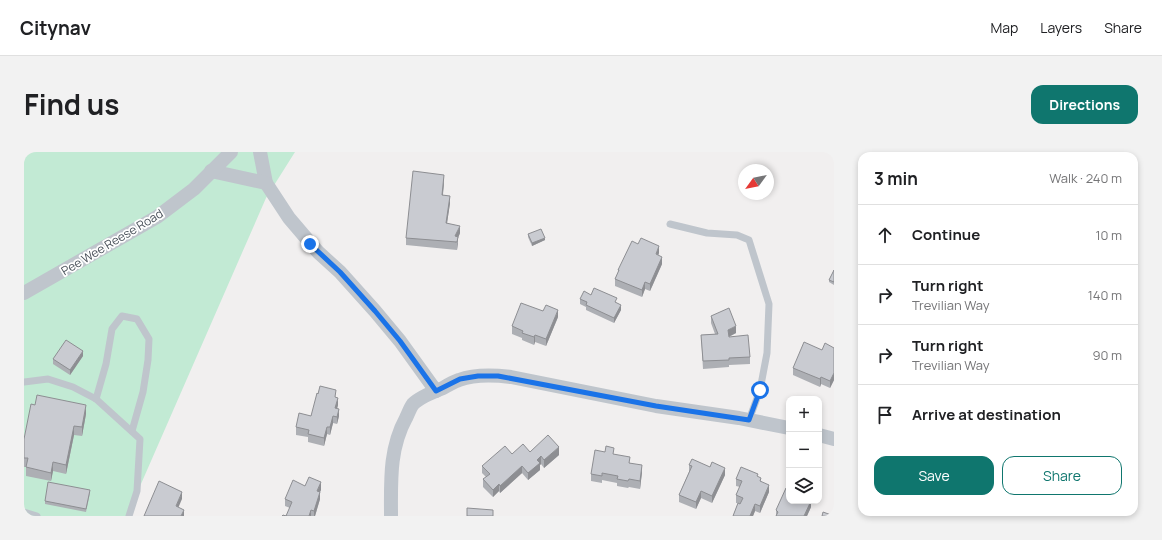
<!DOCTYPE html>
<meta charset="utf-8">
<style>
body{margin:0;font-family:Manrope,sans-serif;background:#f2f2f2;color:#202124}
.controls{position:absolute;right:12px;bottom:12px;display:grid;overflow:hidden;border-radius:8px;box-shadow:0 2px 6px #0003}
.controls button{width:36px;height:36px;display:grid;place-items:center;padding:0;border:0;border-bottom:1px solid #e0e0e0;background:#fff;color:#202124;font:20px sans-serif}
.compass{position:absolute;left:714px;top:12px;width:36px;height:36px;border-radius:50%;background:#fff;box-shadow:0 2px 6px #0003;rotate:237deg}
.stop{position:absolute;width:12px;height:12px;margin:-9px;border:3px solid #1a73e8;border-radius:50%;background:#fff}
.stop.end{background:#1a73e8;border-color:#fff;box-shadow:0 1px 4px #0008}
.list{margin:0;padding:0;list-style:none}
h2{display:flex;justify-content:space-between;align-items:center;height:52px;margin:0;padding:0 16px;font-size:17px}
h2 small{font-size:13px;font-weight:400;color:#757577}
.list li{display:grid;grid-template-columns:26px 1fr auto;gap:12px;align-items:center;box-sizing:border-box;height:60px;padding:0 16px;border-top:1px solid #e0e0e0}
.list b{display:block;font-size:15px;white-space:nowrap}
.list p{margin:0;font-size:13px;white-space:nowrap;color:#757577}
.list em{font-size:13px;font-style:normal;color:#757577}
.actions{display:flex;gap:8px;padding:12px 16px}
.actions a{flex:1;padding:9px 0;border:1px solid #0f766e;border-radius:12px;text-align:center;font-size:14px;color:#0f766e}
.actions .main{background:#0f766e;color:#fff}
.icon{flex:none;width:22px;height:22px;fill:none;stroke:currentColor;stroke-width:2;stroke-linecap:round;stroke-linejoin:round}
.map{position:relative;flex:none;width:810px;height:364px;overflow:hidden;border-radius:12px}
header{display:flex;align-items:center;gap:24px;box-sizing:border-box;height:56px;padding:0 20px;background:#fff;border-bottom:1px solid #e0e0e0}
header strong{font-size:19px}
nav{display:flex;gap:22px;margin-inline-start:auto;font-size:14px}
.intro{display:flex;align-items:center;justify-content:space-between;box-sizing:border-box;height:96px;padding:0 24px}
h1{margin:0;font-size:28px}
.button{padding:10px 18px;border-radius:12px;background:#0f766e;color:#fff;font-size:14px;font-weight:700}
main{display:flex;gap:24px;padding:0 24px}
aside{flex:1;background:#fff;border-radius:12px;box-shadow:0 2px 6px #0003}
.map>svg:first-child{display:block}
.green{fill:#c2ead4}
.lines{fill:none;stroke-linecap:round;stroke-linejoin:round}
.service{stroke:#bfc5cc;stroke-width:7}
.minor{stroke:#bfc5cc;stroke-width:14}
.wall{fill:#adafb4}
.shaded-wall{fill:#8d8e92}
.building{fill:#c9cbd1;stroke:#8d8e92}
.route{stroke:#1a73e8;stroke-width:5}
.labels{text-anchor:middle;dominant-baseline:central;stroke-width:3.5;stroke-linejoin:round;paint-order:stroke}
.street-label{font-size:12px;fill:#49515a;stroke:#fff}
</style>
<header>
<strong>Citynav</strong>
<nav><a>Map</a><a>Layers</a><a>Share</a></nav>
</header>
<div class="intro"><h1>Find us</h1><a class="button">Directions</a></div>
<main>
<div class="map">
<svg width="810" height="364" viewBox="0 0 810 364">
<rect width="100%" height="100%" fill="#f1efef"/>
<polygon class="green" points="0,0 271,0 242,46 103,364 0,364"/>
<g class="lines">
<g class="service">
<polyline points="646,72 683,81 713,83 725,88 745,152 743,201 736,238 725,268"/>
<polyline points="0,230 24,227 49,235 72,247 116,287 113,339 105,364"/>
<polyline points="72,247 82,212 88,177 98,164 113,167 125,187 124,208 119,240 108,279"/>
<polyline points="0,360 13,364"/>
</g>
<g class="minor">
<polyline points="236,0 242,31 265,66 294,100 316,120 351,159 376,189 412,239"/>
<polyline points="187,19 242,31"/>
<polyline points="0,141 133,65 170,37 207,0"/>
<polyline points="795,283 810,287"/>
<path d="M367,364c0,-34 -2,-67 15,-98 2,-4 4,-10 7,-14 7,-7 20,-12 30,-16 5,-3 10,-6 16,-8 16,-6 36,-5 52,-3l145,29 83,12 50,10"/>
</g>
</g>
<g class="wall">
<polygon points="420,30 419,43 426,51 423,71 436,81 434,86 434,92 433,98 382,93 382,86"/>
<polygon points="504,82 521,88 508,94 504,85"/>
<polygon points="635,101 634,103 638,112 626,139 621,137 618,145 591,134 591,127 594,121 594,118"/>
<polygon points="810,118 810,133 805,130 805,128"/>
<polygon points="567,143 593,151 597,158 590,171 562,158 562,155 556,152 556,147"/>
<polygon points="687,164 712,181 705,185 726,205 726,212 705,213 705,215 679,217 677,183 691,182 687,171"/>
<polygon points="534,165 522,194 511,190 510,193 498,188 498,186 488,182 488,174"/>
<polygon points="810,196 810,228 806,236 797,232 796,235 769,223 769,216 798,198"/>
<polygon points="59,204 46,223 29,212 29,207"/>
<polygon points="312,245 314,253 313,257 315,264 313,272 309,271 306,283 303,282 300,294 284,290 284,285 272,283 272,275"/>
<polygon points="11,253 62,262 58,284 50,283 42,322 29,319 27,329 2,324 2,315 0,315 0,287"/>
<polygon points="506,300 535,303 520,316 517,312 516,313 516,318 504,328 498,321 476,341 475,339 469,345 459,335 459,327 462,325 458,321 458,314 488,302"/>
<polygon points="590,303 606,311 618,320 616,337 605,335 604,336 593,334 593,331 578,328 578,331 567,329 567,322"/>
<polygon points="665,313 701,323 688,351 677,346 672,357 655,350 655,343 665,320"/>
<polygon points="734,325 745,340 736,361 731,359 729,364 709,364 714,351 712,351 712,343 716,335 712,334 712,327"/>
<polygon points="297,338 296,340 296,347 291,364 258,364 262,364 266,356 261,354 261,347"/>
<polygon points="66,341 62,360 21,352 21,349"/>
<polygon points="787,349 787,355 783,364 752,364 752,358"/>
</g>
<g class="shaded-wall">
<polygon points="420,23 420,30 418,51 418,43"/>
<polygon points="426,44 426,51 422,78 422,71"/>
<polygon points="436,74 436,81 434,86 434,92 433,98 434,86 431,91 431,84"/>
<polygon points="521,86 521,88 508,94 508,91"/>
<polygon points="635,94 635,101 632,109 632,102"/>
<polygon points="638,105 638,112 626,139 626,132"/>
<polygon points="621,130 621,137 618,145 618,138"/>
<polygon points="597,153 597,158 590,171 590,166"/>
<polygon points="534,158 534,165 522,194 522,187"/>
<polygon points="712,174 712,181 704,185 704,178"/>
<polygon points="511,183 511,190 510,193 510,185"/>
<polygon points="59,199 59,204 46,223 46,218"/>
<polygon points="810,221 810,228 806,236 806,229"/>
<polygon points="797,225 797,232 796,235 796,227"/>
<polygon points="314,246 314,253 311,263 311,256"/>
<polygon points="62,253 62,262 58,284 58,275"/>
<polygon points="315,257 315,264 313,272 313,265"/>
<polygon points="309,264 309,271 306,283 306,275"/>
<polygon points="50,274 50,283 42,322 42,313"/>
<polygon points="303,275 303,282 300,294 300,286"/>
<polygon points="535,295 535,303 520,316 520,308"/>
<polygon points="517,304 517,312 516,313 516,318 504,328 504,321 513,308"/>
<polygon points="29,310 29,319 27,329 27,321"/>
<polygon points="618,313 618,320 616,337 616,329"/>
<polygon points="498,314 498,321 476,341 476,334"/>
<polygon points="701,316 701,323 688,351 688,344"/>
<polygon points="297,330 297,338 293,346 293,339"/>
<polygon points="475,332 475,339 469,345 469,338"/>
<polygon points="745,333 745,340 736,361 736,354"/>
<polygon points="677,339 677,346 672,357 672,350"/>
<polygon points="158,340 158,347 152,361 152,354"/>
<polygon points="296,340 296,347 291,364 290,364 290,359"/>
<polygon points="787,349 787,355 783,364 780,364"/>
<polygon points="731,352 731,359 729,364 726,364"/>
<polygon points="160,358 160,364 157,364"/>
<polygon points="287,358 287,364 285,364"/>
</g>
<g class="building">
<polygon points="389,19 420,23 418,43 426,44 422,71 436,74 431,84 434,85 433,90 382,86"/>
<polygon points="517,77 521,86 508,91 504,82"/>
<polygon points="617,86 635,94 632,102 638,105 626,132 621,130 618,138 591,127 595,118 594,118 608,89 614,92"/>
<polygon points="810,118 810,130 805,128"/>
<polygon points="570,136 593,146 591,150 597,153 590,166 562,153 563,150 556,147 560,139 567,143"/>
<polygon points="497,151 519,159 522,153 534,158 522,187 511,183 510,185 498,181 499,179 488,174"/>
<polygon points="705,156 712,174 704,178 705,185 724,183 726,205 705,206 705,208 679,209 677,183 694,182 687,164"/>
<polygon points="42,188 59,199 46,218 29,207"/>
<polygon points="780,190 798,198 801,191 810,196 810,221 806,229 797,225 796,227 769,216"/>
<polygon points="296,234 312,238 311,245 314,246 311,256 315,257 313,265 309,264 306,275 303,275 300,286 284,282 285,278 272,275 275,261 287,264 293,241 294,242"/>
<polygon points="13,243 62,253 58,275 50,274 42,313 29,310 27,321 2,315 4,306 0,306 0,287 7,252 11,253"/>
<polygon points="524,283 535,295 520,308 517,304 513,308 516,311 504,321 498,314 476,334 475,332 469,338 459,327 466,322 458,314 481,294 488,302 499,292 506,300"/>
<polygon points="582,294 590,296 589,302 606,305 605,311 618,313 616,329 605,327 604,329 593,327 594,324 578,321 578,324 567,322 571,298 581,300"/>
<polygon points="668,307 686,315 688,310 701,316 688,344 677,339 672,350 655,343 668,314 665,313"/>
<polygon points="717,315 734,322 733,324 737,326 736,329 745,333 736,354 731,352 726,364 709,364 714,351 716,352 719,346 712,343 718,329 712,327"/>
<polygon points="285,325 297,330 293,339 296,340 290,359 287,358 285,364 258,364 259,363 262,364 268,350 261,347 269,328 281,334"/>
<polygon points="135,329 158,340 152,354 160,358 157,364 120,364"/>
<polygon points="24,330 66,338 62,357 21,349"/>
<polygon points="762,336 765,337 765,349 787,349 780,364 752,364 754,360 752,358"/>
<polygon points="443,356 469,358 469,364 443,364"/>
<polygon points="799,360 810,364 798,364"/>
</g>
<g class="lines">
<polyline class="route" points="286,92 316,120 351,159 376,189 412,239 436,227 454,224 474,224 632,254 725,268 736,238"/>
</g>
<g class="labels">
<g class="street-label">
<text transform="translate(88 90) rotate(-31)">Pee Wee Reese Road</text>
</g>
</g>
</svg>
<div class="controls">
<button>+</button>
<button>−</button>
<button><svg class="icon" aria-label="layers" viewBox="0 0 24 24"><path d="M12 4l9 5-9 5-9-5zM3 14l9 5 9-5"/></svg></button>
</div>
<svg class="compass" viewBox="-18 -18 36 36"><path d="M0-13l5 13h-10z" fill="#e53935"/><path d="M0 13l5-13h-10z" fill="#757577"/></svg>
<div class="stop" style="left:736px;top:238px"></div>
<div class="stop end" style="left:286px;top:92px"></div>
</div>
<aside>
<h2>3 min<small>Walk · 240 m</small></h2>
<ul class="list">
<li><svg class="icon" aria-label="ahead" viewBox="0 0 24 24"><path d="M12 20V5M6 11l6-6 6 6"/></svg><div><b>Continue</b></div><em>10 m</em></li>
<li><svg class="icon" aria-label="right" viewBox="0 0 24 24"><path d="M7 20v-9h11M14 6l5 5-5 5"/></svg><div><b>Turn right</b><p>Trevilian Way</p></div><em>140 m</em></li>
<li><svg class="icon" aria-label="right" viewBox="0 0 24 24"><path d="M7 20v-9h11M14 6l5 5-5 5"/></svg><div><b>Turn right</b><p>Trevilian Way</p></div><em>90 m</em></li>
<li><svg class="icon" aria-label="arrive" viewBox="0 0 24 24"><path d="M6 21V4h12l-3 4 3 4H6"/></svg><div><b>Arrive at destination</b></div></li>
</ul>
<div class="actions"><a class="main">Save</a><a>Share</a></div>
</aside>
</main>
